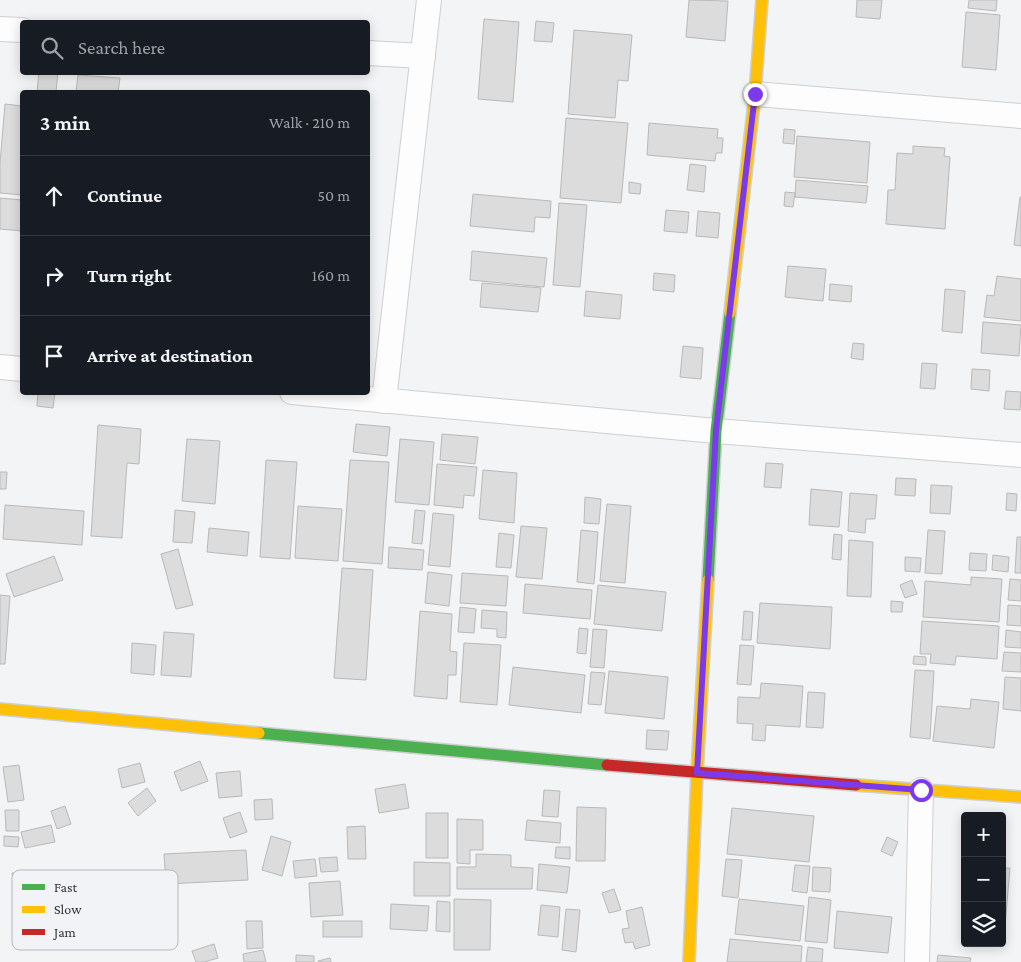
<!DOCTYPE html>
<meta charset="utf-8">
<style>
body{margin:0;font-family:"Crimson Pro",serif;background:#20242c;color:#f1f3f6}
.controls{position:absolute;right:15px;bottom:15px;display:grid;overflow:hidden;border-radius:5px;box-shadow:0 2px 12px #0003}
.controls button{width:45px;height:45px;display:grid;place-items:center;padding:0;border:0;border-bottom:1px solid #363941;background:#171b24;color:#f1f3f6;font:25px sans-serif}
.stop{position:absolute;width:15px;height:15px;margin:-11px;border:4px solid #7c3aed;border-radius:50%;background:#fff}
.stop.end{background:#7c3aed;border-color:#fff;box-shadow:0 1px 5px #0008}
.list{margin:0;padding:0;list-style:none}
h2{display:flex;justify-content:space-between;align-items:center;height:65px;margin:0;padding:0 20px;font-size:21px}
h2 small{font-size:16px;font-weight:400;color:#9ea1a6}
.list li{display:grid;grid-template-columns:32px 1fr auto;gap:15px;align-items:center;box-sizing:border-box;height:80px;padding:0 20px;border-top:1px solid #363941}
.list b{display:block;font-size:19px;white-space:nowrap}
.list em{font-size:16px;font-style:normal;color:#9ea1a6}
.icon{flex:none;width:28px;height:28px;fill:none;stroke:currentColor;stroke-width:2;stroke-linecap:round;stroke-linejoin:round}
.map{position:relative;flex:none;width:1021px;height:962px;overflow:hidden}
.search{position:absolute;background:#171b24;box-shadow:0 2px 12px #0003;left:20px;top:20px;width:350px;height:55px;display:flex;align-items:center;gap:12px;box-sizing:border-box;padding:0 18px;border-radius:5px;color:#9ea1a6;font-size:19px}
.panel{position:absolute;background:#171b24;box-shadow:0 2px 12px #0003;left:20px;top:90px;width:350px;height:305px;border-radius:5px}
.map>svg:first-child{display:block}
.building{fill:#dcdcdd;stroke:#b9b9b9}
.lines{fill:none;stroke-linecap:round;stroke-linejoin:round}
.street-casing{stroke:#cecfd0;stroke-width:26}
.fast-casing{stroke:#cecfd0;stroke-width:14}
.slow-casing{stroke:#cecfd0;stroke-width:14}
.jam-casing{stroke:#cecfd0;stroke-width:14}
.street{stroke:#fdfdfe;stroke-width:24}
.fast{stroke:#4caf50;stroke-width:11}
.slow{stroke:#ffc107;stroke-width:11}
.jam{stroke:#c62828;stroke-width:11}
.route{stroke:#7c3aed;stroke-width:6}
.key{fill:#f2f3f6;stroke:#b8b9bc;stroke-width:1}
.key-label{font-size:14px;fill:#323234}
</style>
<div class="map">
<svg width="1021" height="962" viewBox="0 0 1021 962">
<rect width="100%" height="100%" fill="#f3f4f5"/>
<g class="building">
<polygon points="689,0 728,1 725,41 686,37"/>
<polygon points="857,0 882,0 880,19 856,17"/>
<polygon points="969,0 997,0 996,11 968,8"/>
<polygon points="966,12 1000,15 996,70 962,67"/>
<polygon points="484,19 519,22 513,102 478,99"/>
<polygon points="536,21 554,23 552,42 534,41"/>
<polygon points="574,30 632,35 628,81 618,80 615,118 568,114"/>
<polygon points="39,72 58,72 56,92 37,92"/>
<polygon points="78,75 120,78 118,92 76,92"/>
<polygon points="5,104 22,106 22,195 0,193 0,163"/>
<polygon points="566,118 628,123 621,203 560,198"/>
<polygon points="649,123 718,129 717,138 723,138 722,153 716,153 715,161 647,155"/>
<polygon points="784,129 795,130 794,144 783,143"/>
<polygon points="797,136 870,142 867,183 794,177"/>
<polygon points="913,146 945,148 944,156 950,157 945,229 886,224 888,190 895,190 897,153 913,154"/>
<polygon points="690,164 706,166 704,192 687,190"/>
<polygon points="796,180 868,186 866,203 795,197"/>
<polygon points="629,182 641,184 640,194 629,193"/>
<polygon points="785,192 795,193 793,207 784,206"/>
<polygon points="473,194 551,201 550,218 535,217 534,232 470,226"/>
<polygon points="1020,197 1021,197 1021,246 1014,245"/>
<polygon points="0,198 22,200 22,231 0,229"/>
<polygon points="559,203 587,205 580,287 553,285"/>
<polygon points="666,210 689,212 687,233 664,231"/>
<polygon points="698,211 720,213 718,238 696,236"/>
<polygon points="472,251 547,258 544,287 470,280"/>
<polygon points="788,266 826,269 823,301 785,297"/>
<polygon points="654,273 675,275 674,292 653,290"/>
<polygon points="997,276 1021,279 1021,321 984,317 987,295 994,296"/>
<polygon points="482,283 541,288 538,312 480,307"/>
<polygon points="830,284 852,286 851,302 829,300"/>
<polygon points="945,289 965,291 962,333 942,331"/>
<polygon points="586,291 622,295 620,319 584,316"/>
<polygon points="983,322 1021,325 1019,356 981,353"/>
<polygon points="853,343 864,344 863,360 851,358"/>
<polygon points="683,346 703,348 701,379 680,377"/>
<polygon points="922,363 937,364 935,389 920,388"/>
<polygon points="972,369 990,370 989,391 971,389"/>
<polygon points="1006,391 1021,392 1020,410 1004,409"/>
<polygon points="38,392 55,392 53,408 37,406"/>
<polygon points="356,424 390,427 387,456 353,452"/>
<polygon points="98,425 141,429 139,464 127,463 122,538 91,536"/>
<polygon points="442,434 478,437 475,464 440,460"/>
<polygon points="187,439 220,441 215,504 182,501"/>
<polygon points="400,439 434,442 429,505 395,502"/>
<polygon points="266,460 297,462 290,559 260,557"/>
<polygon points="350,460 389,462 382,564 343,561"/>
<polygon points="766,463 783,464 781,488 764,487"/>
<polygon points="437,464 477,467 474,496 464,495 463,508 434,505"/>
<polygon points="483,470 517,473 514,523 479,519"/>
<polygon points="0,472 7,472 6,489 0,489"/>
<polygon points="896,478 916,479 915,496 895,495"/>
<polygon points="931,485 952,486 950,514 930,513"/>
<polygon points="811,489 842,492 839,527 809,525"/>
<polygon points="850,493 877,495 875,519 866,519 865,533 848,531"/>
<polygon points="1007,493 1017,494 1016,511 1006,510"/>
<polygon points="585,497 601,499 599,524 584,523"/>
<polygon points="607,504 631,506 625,583 600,581"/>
<polygon points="5,505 84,511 82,545 3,539"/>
<polygon points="298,506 342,509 338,561 295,558"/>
<polygon points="175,510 195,512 192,543 173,542"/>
<polygon points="415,510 425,511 422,544 412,543"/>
<polygon points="433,513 454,515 450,567 428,565"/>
<polygon points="521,526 547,528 542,579 516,577"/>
<polygon points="209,528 249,532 247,556 207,552"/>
<polygon points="581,530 598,532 594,584 577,582"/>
<polygon points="928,530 945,531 942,574 925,573"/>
<polygon points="499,533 514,535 511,568 496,567"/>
<polygon points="834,534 842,535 841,560 832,559"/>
<polygon points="1017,537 1021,537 1021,573 1015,573"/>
<polygon points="849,540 873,542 871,597 847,596"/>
<polygon points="389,547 424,550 422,570 388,568"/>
<polygon points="178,549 193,605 176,609 161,554"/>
<polygon points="970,553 987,554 986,571 969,570"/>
<polygon points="993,555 1009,557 1008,572 992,570"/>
<polygon points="54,556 63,580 14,597 6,574"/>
<polygon points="905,557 921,558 920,572 905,571"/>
<polygon points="342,568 373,570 366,680 334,678"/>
<polygon points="428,572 452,575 449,606 425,603"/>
<polygon points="462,573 508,576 506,606 460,603"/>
<polygon points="971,577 1002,579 999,622 923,617 925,581 971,585"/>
<polygon points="1010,579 1021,580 1021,601 1008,600"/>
<polygon points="912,580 917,594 905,598 900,585"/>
<polygon points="525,584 592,590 590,619 523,613"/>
<polygon points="598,585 666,592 662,631 594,624"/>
<polygon points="0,595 10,596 5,664 0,664"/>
<polygon points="891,601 903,602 902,612 891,612"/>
<polygon points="760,603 832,607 830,649 757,643"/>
<polygon points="1008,605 1021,606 1021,626 1007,625"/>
<polygon points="460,607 476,609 474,633 458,632"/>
<polygon points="482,610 507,612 506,638 497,637 497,629 481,628"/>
<polygon points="420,611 452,614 450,651 457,652 456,675 448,675 447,699 414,696"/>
<polygon points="744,611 753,612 751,640 742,640"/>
<polygon points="922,621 999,626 997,659 956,656 955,665 930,663 931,654 920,654"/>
<polygon points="579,628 588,629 586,654 577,653"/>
<polygon points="593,629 607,630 604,668 590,667"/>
<polygon points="1006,630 1021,632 1021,648 1005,647"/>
<polygon points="164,632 194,634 191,677 161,675"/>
<polygon points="132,643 156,645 154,675 131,673"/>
<polygon points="464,643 501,645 497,705 460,702"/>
<polygon points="740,645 754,646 751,685 737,684"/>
<polygon points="1004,652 1021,653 1021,672 1002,671"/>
<polygon points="914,656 926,657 926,665 913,664"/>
<polygon points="513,667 585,675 581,713 509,705"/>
<polygon points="915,670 934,671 930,739 910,737"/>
<polygon points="609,671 668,677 664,719 605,713"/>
<polygon points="591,672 605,673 601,705 588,704"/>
<polygon points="1005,677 1021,678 1021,711 1003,709"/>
<polygon points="761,683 803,686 800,727 766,725 765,741 752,740 753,724 737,723 738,697 760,698"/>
<polygon points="808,692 825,693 823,728 806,727"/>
<polygon points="971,699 999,702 994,748 933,741 937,706 970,709"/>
<polygon points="647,730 669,731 667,750 646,749"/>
<polygon points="200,761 208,781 181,791 174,772"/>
<polygon points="140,763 145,782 122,788 118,769"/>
<polygon points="19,765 24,800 8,802 3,767"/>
<polygon points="240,771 242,796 219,798 216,773"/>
<polygon points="405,784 409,808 379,813 375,789"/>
<polygon points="147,788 156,801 138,816 128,803"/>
<polygon points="544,790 560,791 558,817 542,816"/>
<polygon points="272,799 273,819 255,820 254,800"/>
<polygon points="65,806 71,824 57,829 51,811"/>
<polygon points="577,807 606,808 605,861 576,861"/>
<polygon points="732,808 814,816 809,862 727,854"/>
<polygon points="5,810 19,810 19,831 6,831"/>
<polygon points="240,812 247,832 230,838 223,818"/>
<rect x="426" y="813" width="22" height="45"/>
<polygon points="457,819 483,820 483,850 470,850 470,864 457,863"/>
<polygon points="527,820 561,823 560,843 525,840"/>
<polygon points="51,825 55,842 25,848 21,832"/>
<polygon points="365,826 366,859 348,859 347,827"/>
<polygon points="4,836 19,837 18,847 4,846"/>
<polygon points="271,836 291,842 282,876 262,870"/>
<polygon points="887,837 898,842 892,856 881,851"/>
<polygon points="556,847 570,847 570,859 555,858"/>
<polygon points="246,850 248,880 166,884 164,854"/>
<polygon points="476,854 511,855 511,867 533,868 532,889 457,889 457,867 476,867"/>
<polygon points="337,857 338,871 321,872 319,858"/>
<polygon points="315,859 317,876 295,878 293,861"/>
<polygon points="726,859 742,860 738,898 722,896"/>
<polygon points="414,862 450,863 450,896 414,896"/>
<polygon points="539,864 570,867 567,893 537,890"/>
<polygon points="795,865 810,866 807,893 792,891"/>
<polygon points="813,867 831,868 830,892 812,891"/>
<polygon points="1002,868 1010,868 1004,937 1002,937"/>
<polygon points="33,871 37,919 17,922 12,873"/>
<polygon points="340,881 343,915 311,917 309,883"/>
<polygon points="614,889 621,910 609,913 602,893"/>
<polygon points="809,897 831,900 827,943 805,941"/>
<polygon points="454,899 491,900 490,950 454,950"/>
<polygon points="739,899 804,906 800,941 735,934"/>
<polygon points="437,901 450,902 450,932 436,931"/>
<polygon points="391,904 429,906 427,931 390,929"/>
<polygon points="541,905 560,907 558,937 538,935"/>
<polygon points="642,907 650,945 635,949 633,942 625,943 622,929 629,928 626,911"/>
<polygon points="566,909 580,910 576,952 562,950"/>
<polygon points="837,911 892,917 888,953 834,948"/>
<polygon points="246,921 262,921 263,948 247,949"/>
<rect x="323" y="921" width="39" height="16"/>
<polygon points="730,939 802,946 801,962 727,962"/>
<polygon points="214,944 218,958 204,962 196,962 192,951"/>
<polygon points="808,947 823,949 822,962 806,962"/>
<polygon points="263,950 266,962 244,962 243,954"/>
<polygon points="296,955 314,956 314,962 296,962"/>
<polygon points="938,955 971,958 970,962 937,962"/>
<polygon points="330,958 331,962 318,962 318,961"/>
</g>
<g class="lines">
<g class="street-casing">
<g id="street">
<polyline points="0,29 22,30"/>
<polyline points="368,53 423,56"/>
<polyline points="755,94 1021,116"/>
<polyline points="0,367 22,369"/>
<polyline points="292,392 716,431 1021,455"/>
<polyline points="384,401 429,0"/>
<polyline points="917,962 921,790"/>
</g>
</g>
<g class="fast-casing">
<g id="fast">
<polyline points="708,580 716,431 730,313"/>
<polyline points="259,733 607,765"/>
</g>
</g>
<g class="slow-casing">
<g id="slow">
<polyline points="730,313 755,94 762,0"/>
<polyline points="0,709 259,733"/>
<polyline points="856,785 1021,797"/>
<polyline points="689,962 697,773 708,580"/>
</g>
</g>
<g class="jam-casing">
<polyline id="jam" points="607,765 856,785"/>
</g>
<use href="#street" class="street"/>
<use href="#fast" class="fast"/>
<use href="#slow" class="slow"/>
<use href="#jam" class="jam"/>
</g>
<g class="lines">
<polyline class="route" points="755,94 716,430 697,773 921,790"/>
</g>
<rect x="12" y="870" width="166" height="80" rx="8" class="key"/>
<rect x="22" y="884" width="23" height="6" fill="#4caf50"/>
<rect x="22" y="906" width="23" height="7" fill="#ffc107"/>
<rect x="22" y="929" width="23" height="6" fill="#c62828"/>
<g class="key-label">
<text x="54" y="892">Fast</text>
<text x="54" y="914">Slow</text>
<text x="54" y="937">Jam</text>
</g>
</svg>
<div class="controls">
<button>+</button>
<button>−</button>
<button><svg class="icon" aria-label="layers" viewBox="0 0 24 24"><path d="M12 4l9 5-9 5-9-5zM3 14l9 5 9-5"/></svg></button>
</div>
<div class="stop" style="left:921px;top:790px"></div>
<div class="stop end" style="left:755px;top:94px"></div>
<div class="search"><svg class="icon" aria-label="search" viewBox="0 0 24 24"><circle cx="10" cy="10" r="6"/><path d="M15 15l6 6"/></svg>Search here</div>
<section class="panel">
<h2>3 min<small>Walk · 210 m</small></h2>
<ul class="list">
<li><svg class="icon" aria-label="ahead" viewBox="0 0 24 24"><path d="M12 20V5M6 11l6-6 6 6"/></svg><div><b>Continue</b></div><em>50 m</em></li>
<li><svg class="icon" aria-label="right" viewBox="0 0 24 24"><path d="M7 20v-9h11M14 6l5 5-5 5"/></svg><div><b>Turn right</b></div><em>160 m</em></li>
<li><svg class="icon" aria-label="arrive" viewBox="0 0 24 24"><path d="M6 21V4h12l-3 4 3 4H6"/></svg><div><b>Arrive at destination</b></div></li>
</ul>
</section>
</div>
